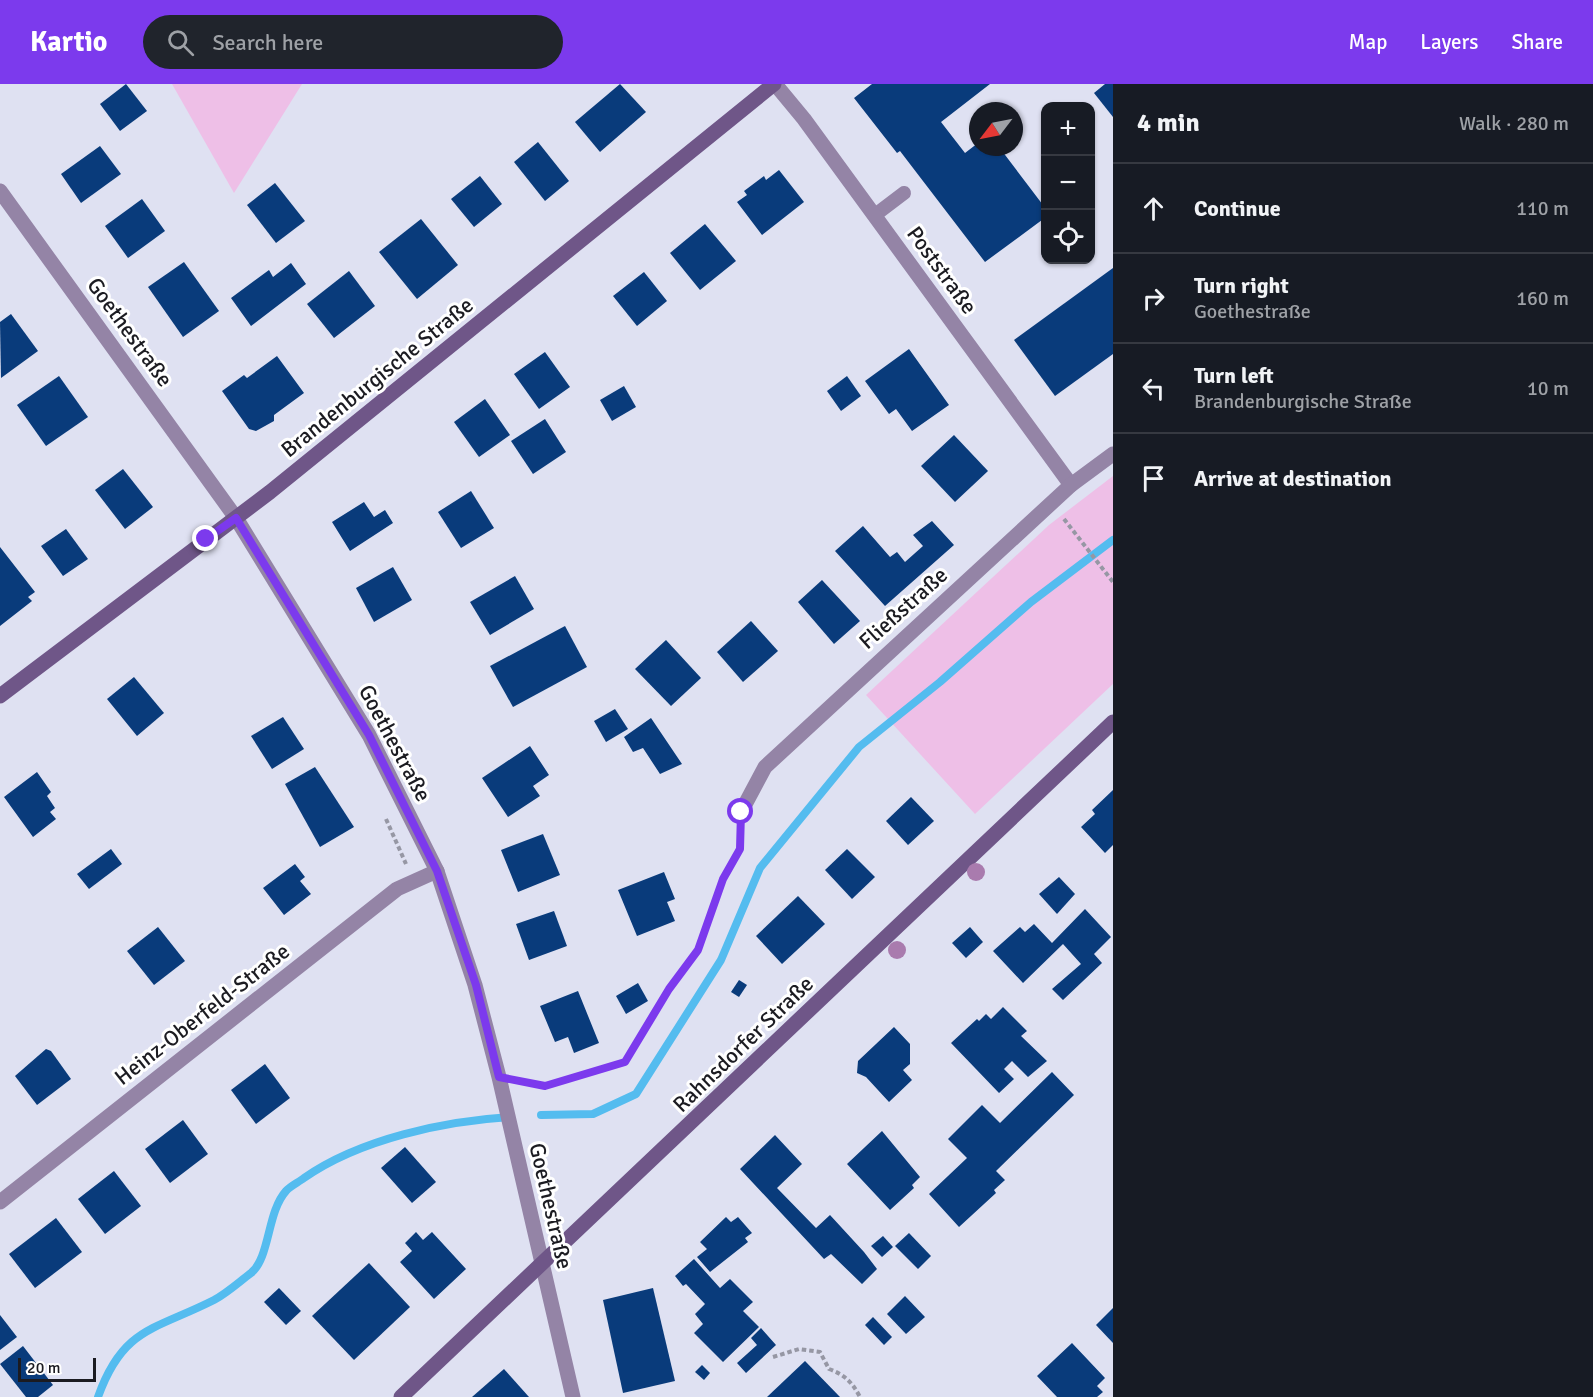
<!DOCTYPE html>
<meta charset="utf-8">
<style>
body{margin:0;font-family:Signika,sans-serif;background:#20242c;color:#f1f3f6}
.controls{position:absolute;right:18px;top:18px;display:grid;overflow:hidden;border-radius:12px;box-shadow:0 2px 4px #0004}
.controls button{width:54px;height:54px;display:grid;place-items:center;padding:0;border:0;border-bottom:2px solid #363941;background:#171b24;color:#f1f3f6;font:30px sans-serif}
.compass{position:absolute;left:969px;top:18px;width:54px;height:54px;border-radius:50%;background:#171b24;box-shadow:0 2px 4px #0004;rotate:238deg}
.scale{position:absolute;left:18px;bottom:15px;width:78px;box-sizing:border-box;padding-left:6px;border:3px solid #1b1b21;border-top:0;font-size:16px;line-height:21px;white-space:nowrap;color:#1b1b21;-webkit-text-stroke:4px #fff;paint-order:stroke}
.stop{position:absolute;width:18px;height:18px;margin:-14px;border:4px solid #7c3aed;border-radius:50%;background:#fff}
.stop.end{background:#7c3aed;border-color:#fff;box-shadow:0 2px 6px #0008}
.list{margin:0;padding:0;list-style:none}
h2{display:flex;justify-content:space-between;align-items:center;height:78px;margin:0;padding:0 24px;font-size:26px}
h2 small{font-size:20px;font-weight:400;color:#9ea1a6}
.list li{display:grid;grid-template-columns:39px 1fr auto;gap:18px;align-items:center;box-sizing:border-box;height:90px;padding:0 24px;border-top:2px solid #363941}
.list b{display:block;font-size:22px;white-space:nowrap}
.list p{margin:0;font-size:20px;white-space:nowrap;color:#9ea1a6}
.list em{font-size:20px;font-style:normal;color:#9ea1a6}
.icon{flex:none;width:33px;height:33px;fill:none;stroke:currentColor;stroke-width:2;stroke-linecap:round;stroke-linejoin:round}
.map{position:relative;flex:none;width:1113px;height:1313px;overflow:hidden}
header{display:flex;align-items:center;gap:36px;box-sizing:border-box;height:84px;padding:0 30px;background:#7c3aed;color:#fff}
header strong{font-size:28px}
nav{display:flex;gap:33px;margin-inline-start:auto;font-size:21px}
.search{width:420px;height:54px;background:#20242c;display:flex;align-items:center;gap:15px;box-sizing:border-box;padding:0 21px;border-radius:33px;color:#9ea1a6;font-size:22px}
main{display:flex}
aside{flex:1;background:#171b24}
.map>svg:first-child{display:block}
.green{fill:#eebfe7}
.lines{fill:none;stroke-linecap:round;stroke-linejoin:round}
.stream{stroke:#54bcef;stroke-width:8}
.building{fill:#093b7b}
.path{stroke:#9697a4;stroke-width:4;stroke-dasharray:4.5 3;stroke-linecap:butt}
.lane{stroke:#9484a6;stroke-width:14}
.street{stroke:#9484a6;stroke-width:15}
.secondary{stroke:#6f5688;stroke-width:15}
.tree{fill:#a97bae}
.route{stroke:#7c3aed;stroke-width:8}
.labels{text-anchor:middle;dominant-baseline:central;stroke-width:6;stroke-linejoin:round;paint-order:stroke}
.street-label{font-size:22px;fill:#1b1b21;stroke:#fff}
</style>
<header>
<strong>Kartio</strong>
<div class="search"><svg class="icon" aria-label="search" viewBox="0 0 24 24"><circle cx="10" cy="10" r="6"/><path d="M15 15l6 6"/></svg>Search here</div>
<nav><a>Map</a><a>Layers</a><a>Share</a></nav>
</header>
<main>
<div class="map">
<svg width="1113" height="1313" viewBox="0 0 1113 1313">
<rect width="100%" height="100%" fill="#dfe1f2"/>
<g class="green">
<polygon points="172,0 302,0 234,109"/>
<polygon points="1113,392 1113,600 975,730 866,611 1049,441"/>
</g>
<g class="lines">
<g class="stream">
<polyline points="541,1031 593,1030 636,1010 721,876 760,784 859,663 940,598 1031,518 1113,456"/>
<path d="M98,1313c25,-70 57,-67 116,-97 13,-7 25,-18 37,-27 19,-15 16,-61 35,-82 4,-5 13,-9 18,-13 56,-39 140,-57 207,-61"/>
</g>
</g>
<g class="building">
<polygon points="126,0 147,27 120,47 100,20"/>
<polygon points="620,0 646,28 600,68 575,38"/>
<polygon points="872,0 990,0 941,38 965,69 978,59 978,63 999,63 1046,125 1046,133 985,178 900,67 897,69 854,14"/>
<polygon points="1105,0 1113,0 1113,33 1094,9"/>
<polygon points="538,58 569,97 545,117 514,78"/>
<polygon points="100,62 121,90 81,119 61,90"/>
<polygon points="779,86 804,118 762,151 737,118 747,111 744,107 764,92 766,96"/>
<polygon points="480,92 502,120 474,143 451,115"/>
<polygon points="275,99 305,137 276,159 247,121"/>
<polygon points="142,115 165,147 128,174 105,142"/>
<polygon points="421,135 458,181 417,215 379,168"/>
<polygon points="705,140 736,177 700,206 670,169"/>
<polygon points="184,178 219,227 183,253 148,203"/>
<polygon points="291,179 306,200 251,242 231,214 269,186 273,193"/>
<polygon points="1113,184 1113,270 1055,312 1014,256"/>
<polygon points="349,187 375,222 334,254 307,220"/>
<polygon points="644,188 667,217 637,242 613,212"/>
<polygon points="11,230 38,267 1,294 0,238"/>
<polygon points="909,265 949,321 912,347 896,325 889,330 865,297"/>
<polygon points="545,268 570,303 539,325 514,290"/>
<polygon points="277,272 304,309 274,331 274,337 256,347 249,345 222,307 244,291 247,294"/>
<polygon points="59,292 88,333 46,362 17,321"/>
<polygon points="847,292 861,312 841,327 827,307"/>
<polygon points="624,302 636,323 612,337 600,316"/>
<polygon points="485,315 510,351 479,373 454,338"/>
<polygon points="545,335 566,368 533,390 511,357"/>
<polygon points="954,351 988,387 955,418 921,382"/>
<polygon points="123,385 153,423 125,445 95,406"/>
<polygon points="471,407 494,444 461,464 438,428"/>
<polygon points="364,418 374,433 385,426 393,439 350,467 332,438"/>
<polygon points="932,437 954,461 885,522 835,467 863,442 890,473 897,468 905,478 923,462 913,451"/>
<polygon points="66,445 88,475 63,492 41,462"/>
<polygon points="0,463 35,508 28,513 32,517 0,542"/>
<polygon points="393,483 412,516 374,538 356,504"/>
<polygon points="515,492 534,525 490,551 470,518"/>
<polygon points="822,496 860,537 834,560 798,518"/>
<polygon points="751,537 778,567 743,598 717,568"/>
<polygon points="565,542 587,583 513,623 490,582"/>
<polygon points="666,556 701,594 671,622 635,585"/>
<polygon points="134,593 164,629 137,652 107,615"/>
<polygon points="615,625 628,645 606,658 594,637"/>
<polygon points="283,633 304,665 272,685 251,652"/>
<polygon points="651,634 682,680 660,690 643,664 633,668 624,653"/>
<polygon points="530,662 549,691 533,702 540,712 508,733 482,694"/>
<polygon points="315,683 354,743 320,763 285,700"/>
<polygon points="37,688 51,708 47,712 55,724 50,728 56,735 33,753 4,713"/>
<polygon points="1113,706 1113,761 1105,769 1081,743 1095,730 1092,726"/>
<polygon points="911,713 934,737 908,761 886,737"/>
<polygon points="543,750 560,791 518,808 501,766"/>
<polygon points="111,765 122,780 89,805 77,790"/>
<polygon points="847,765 875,793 852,815 825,786"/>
<polygon points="295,780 305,793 300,797 311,810 284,831 263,804"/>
<polygon points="664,788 675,815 667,818 675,837 637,852 618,806"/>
<polygon points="1059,793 1075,810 1057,830 1039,810"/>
<polygon points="798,812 825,840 782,880 756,852"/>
<polygon points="1085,825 1111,853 1094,870 1102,879 1063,916 1052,905 1081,880 1063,860 1023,899 993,867 1020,843 1025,848 1034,840 1052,859"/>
<polygon points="554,827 567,862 529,876 516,840"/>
<polygon points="158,843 185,877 154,901 127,867"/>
<polygon points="970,843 983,858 966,874 952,859"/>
<polygon points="739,896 747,901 739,913 731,908"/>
<polygon points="638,899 648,917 626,930 616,912"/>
<polygon points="578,907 599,959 574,969 568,953 555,958 540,922"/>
<polygon points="1003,923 1027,947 1021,952 1047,977 1028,993 1012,977 1004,985 1014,995 999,1009 951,959 977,935 979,937 986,930 991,935"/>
<polygon points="894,943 910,960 910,980 903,986 912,996 889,1018 866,993 857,989 858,977"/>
<polygon points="46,965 51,967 71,995 37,1021 15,992"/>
<polygon points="265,980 290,1014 256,1040 231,1006"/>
<polygon points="1052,988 1074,1011 996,1087 1005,1096 994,1106 996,1109 959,1143 929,1110 967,1074 948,1055 982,1021 1000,1039"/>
<polygon points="183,1036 208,1070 170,1099 145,1065"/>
<polygon points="882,1047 920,1093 912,1101 914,1104 890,1126 847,1080"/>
<polygon points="775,1051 802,1080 777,1104 816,1144 830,1131 864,1168 877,1185 862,1200 831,1170 824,1175 740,1085"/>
<polygon points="405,1063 436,1098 412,1119 381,1084"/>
<polygon points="114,1087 141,1122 105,1150 78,1115"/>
<polygon points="726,1133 731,1138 738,1133 752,1149 745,1154 748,1158 710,1188 697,1173 707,1165 700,1158"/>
<polygon points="56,1134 82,1168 35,1204 9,1170"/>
<polygon points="416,1148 423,1156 432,1148 466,1185 434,1215 400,1178 412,1167 405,1159"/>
<polygon points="909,1149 931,1172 918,1185 895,1162"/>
<polygon points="883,1152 893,1163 882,1173 871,1162"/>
<polygon points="694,1175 720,1204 730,1195 753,1218 743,1227 759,1243 723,1278 694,1249 703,1240 695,1230 705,1220 686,1200 683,1202 675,1192"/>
<polygon points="369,1179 410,1223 354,1276 312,1232"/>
<polygon points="279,1204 301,1227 286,1241 264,1218"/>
<polygon points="653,1204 675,1297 623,1309 603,1216"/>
<polygon points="905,1212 925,1233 906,1250 887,1230"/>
<polygon points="1113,1224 1113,1259 1096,1241"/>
<polygon points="0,1231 17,1253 0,1266"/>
<polygon points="873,1233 892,1253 884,1261 865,1241"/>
<polygon points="761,1244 776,1261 746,1289 737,1279 757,1261 751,1254"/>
<polygon points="1072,1259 1105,1294 1097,1302 1103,1308 1097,1313 1057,1313 1037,1292"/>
<polygon points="23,1262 53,1301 38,1313 26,1313 0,1280"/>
<polygon points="805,1277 840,1313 767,1313"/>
<polygon points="702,1281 710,1289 704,1296 695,1288"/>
<polygon points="504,1285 529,1313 472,1313"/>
</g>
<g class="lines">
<g class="path">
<polyline points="1064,435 1113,498"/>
<polyline points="386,735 406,780"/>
<polyline points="521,998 545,1002 625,978 670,905 698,866 723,795 740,765 741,747"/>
<path d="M773,1273l26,-8 21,3 9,17c16,6 23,13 31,28"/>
</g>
<polyline class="lane" points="875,131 904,109"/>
<g class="street">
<polyline points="775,0 804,35 1071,401"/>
<polyline points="0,107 236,434 369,651 437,787 475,901 499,993 573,1313"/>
<polyline points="741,728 765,683 1071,401 1113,370"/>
<polyline points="0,1118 397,805 437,787"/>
</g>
<g class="secondary">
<polyline points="0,612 270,408 774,0"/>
<polyline points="401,1313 1113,638"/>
</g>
</g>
<g class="tree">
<circle cx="976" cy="788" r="9"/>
<circle cx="897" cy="866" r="9"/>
</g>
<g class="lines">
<polyline class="route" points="206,455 236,434 369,651 437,787 476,901 499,993 545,1002 625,978 669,905 698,866 723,795 740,765 741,728"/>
</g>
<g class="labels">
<g class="street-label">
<text transform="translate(942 186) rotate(54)">Poststraße</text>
<text transform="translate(130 248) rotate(54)">Goethestraße</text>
<text transform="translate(377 293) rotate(-39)">Brandenburgische Straße</text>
<text transform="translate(903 524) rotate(-42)">Fließstraße</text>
<text transform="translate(395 659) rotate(62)">Goethestraße</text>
<text transform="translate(202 930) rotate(-38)">Heinz-Oberfeld-Straße</text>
<text transform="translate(743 960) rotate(-44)">Rahnsdorfer Straße</text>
<text transform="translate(551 1122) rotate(77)">Goethestraße</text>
</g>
</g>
</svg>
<div class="controls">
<button>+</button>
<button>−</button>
<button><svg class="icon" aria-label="locate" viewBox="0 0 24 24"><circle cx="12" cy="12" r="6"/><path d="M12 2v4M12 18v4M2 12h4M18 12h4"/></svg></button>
</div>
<svg class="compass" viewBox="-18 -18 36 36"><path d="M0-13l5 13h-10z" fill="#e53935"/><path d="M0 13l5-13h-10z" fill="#9ea1a6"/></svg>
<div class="scale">20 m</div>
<div class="stop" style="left:741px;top:728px"></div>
<div class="stop end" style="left:206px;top:455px"></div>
</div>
<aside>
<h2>4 min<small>Walk · 280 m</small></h2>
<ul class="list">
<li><svg class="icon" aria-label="ahead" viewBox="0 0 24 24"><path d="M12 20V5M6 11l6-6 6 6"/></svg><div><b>Continue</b></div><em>110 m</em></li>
<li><svg class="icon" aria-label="right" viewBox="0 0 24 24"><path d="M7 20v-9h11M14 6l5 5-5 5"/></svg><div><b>Turn right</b><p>Goethestraße</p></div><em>160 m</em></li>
<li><svg class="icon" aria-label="left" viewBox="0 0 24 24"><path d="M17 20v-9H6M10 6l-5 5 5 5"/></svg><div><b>Turn left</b><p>Brandenburgische Straße</p></div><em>10 m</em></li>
<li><svg class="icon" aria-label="arrive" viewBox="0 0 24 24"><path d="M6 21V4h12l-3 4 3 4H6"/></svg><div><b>Arrive at destination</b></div></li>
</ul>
</aside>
</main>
